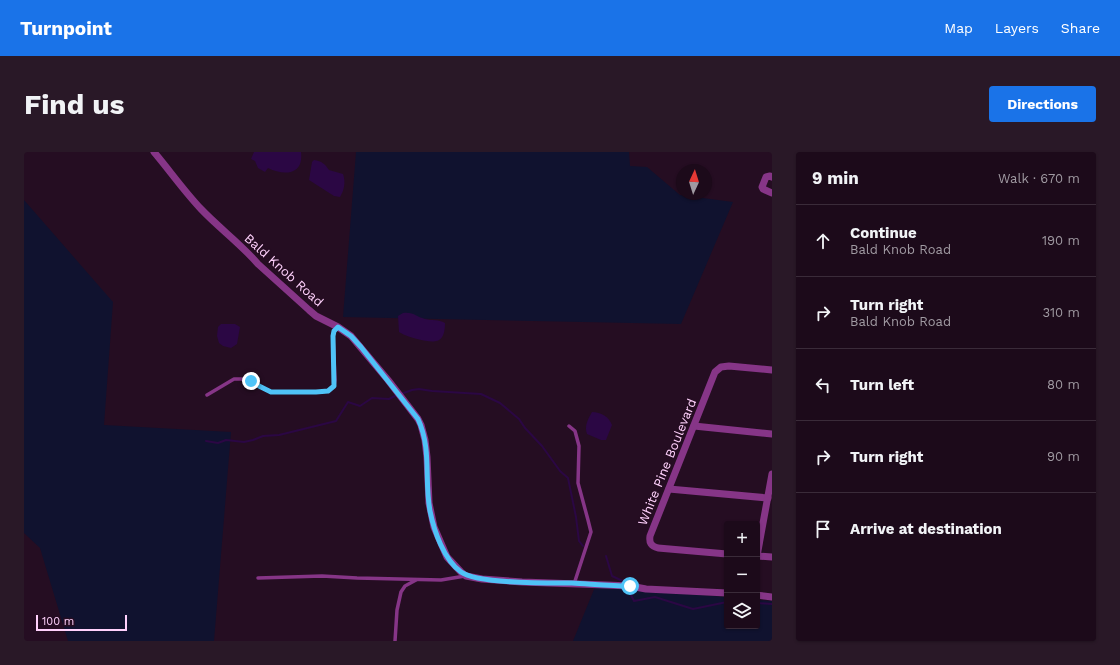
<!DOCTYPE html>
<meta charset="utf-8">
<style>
body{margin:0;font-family:"Work Sans",sans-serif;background:#291827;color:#f1f3f6}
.controls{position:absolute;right:12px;bottom:12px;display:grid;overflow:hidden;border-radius:4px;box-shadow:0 1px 3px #0004}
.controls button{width:36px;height:36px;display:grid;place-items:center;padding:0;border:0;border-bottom:1px solid #3a2b39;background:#1c0a1a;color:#f1f3f6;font:20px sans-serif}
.compass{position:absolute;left:652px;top:12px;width:36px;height:36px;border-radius:50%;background:#1c0a1a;box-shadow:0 1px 3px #0004;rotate:4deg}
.scale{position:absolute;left:12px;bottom:10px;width:91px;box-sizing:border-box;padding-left:4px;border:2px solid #ffd1fc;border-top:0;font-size:11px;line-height:14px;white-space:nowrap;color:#ffd1fc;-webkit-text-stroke:3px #250d22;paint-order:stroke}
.stop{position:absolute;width:12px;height:12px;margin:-9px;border:3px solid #4fc3f7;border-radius:50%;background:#fff}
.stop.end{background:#4fc3f7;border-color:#fff;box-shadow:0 1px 4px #0008}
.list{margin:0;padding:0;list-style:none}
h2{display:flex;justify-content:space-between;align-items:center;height:52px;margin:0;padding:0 16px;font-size:17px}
h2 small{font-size:13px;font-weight:400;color:#a09aa2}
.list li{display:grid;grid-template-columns:26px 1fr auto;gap:12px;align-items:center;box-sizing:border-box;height:72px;padding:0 16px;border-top:1px solid #3a2b39}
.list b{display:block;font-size:15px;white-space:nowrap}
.list p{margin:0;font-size:13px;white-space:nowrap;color:#a09aa2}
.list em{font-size:13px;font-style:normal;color:#a09aa2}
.icon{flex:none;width:22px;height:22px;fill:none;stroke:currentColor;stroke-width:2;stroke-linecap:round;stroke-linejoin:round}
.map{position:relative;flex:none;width:748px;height:489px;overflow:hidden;border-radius:4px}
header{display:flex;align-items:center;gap:24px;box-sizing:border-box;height:56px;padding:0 20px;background:#1a73e8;color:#fff}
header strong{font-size:19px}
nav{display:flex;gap:22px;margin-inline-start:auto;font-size:14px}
.intro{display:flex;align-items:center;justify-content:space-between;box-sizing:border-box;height:96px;padding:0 24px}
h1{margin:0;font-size:28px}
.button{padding:10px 18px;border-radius:4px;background:#1a73e8;color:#fff;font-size:14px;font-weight:700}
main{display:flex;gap:24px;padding:0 24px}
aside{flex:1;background:#1c0a1a;border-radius:4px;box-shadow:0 1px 3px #0004}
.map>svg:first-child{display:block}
.green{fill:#10122f}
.water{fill:#2b0744}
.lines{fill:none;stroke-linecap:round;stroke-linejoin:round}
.stream{stroke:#2b0744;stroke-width:2}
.service{stroke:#863587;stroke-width:3.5}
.minor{stroke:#863587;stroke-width:7}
.route{stroke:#4fc3f7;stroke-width:5}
.labels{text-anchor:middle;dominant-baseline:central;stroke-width:3;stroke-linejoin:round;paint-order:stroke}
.street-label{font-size:13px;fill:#ffd1fc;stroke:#250d22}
</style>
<header>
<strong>Turnpoint</strong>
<nav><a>Map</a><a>Layers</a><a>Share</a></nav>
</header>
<div class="intro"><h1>Find us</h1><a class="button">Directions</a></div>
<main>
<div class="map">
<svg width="748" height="489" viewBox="0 0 748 489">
<rect width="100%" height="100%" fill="#250d22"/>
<g class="green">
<polygon points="332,0 605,0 606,14 623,15 656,43 709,50 657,172 319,165"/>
<polygon points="0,48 89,150 80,273 207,280 190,489 44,489 16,396 0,381"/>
<polygon points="571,435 703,445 703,474 733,474 733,448 748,449 748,489 549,489"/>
</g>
<g class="water">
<path d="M230,0h47c3,23 -17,24 -33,16l-3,4 -7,-4 -3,-7 -4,-2z"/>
<path d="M290,8c8,1 11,4 15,10l14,4c3,8 1,17 -3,23l-6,-1 -25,-16 3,-18z"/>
<path d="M379,161c12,-1 13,4 22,6 8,2 13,0 20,4 0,22 -11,20 -28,16 -6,-2 -12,-3 -18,-7l-1,-16z"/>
<polygon points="197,172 211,172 216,175 213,192 207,196 199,194 195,191 193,184 194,175"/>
<path d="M568,260c9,0 17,5 20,13l-6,15h-5l-14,-6c-3,-8 1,-15 5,-22z"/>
</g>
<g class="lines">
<g class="stream">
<polyline points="377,242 388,238 395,237 408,239 457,242 476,251 495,267 501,276 518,294 536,319 544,326 552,365 555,389 559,394"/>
<polyline points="182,289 194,291 202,288 220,290 229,288 239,284 255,283 312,269 324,250 336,254 348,246 365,247 371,244"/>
<polyline points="582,404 588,424 603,431"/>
<polyline points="605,439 610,449 631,445 669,457 703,450"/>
<polyline points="733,451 748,452"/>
</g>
<g class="service">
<polyline points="183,243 210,227 217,227 227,229 235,234 247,240 292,240 305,239 310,234 311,228 309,184 310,179 314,175"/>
<polyline points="545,274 551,279 555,294 554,331 557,342 564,368 567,380 550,432"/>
<polyline points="234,426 298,424 333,426 417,428 441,424"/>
<polyline points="371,489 373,458 377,440 381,434 392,428"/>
</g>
<g class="minor">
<path d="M130,0c16,19 30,39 47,57 18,19 40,35 57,55l51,46 7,6 22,11 13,9 37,44 30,39 3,6 4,15 2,17 2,46 5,24 13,30 14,15 5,4 16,3 40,3 84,3 24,1 16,3 81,4"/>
<polyline points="748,25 746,24 742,25 738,35 739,37 748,41"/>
<polyline points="670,274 748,282"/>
<polyline points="645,337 744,346"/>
<path d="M703,402l-69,-6c-7,-2 -9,-5 -8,-12l65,-164 6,-5 8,-1 43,4"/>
<polyline points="733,404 748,322"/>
<polyline points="733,404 748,405"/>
<polyline points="733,443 748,445"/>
</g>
</g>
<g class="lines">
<path class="route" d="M227,229l8,5 12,6h45l12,-1 6,-5 -1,-50 1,-5 4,-4 13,9 10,11 57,72c14,30 6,61 12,92 4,20 14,49 31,61 16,12 88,11 111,11 19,1 39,3 58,3"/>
</g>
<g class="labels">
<g class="street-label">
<text transform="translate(260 118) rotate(42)">Bald Knob Road</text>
<text transform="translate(643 310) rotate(-68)">White Pine Boulevard</text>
</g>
</g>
</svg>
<div class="controls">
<button>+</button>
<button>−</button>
<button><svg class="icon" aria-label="layers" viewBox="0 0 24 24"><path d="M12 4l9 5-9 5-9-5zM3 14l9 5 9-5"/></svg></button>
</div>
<svg class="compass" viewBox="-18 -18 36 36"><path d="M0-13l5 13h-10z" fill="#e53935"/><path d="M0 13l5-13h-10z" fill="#a09aa2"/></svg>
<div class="scale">100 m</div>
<div class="stop" style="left:606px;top:434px"></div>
<div class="stop end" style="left:227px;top:229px"></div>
</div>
<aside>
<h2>9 min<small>Walk · 670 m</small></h2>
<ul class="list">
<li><svg class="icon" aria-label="ahead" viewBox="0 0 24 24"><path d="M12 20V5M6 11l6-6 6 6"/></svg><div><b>Continue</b><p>Bald Knob Road</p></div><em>190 m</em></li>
<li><svg class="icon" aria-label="right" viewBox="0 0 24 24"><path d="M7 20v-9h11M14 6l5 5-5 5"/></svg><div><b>Turn right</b><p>Bald Knob Road</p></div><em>310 m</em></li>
<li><svg class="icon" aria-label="left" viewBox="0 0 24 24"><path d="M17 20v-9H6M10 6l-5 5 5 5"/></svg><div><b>Turn left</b></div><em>80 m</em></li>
<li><svg class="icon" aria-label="right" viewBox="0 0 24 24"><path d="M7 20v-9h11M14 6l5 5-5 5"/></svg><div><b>Turn right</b></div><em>90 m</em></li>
<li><svg class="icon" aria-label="arrive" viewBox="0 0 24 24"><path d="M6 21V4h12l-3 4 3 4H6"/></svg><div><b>Arrive at destination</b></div></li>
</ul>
</aside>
</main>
